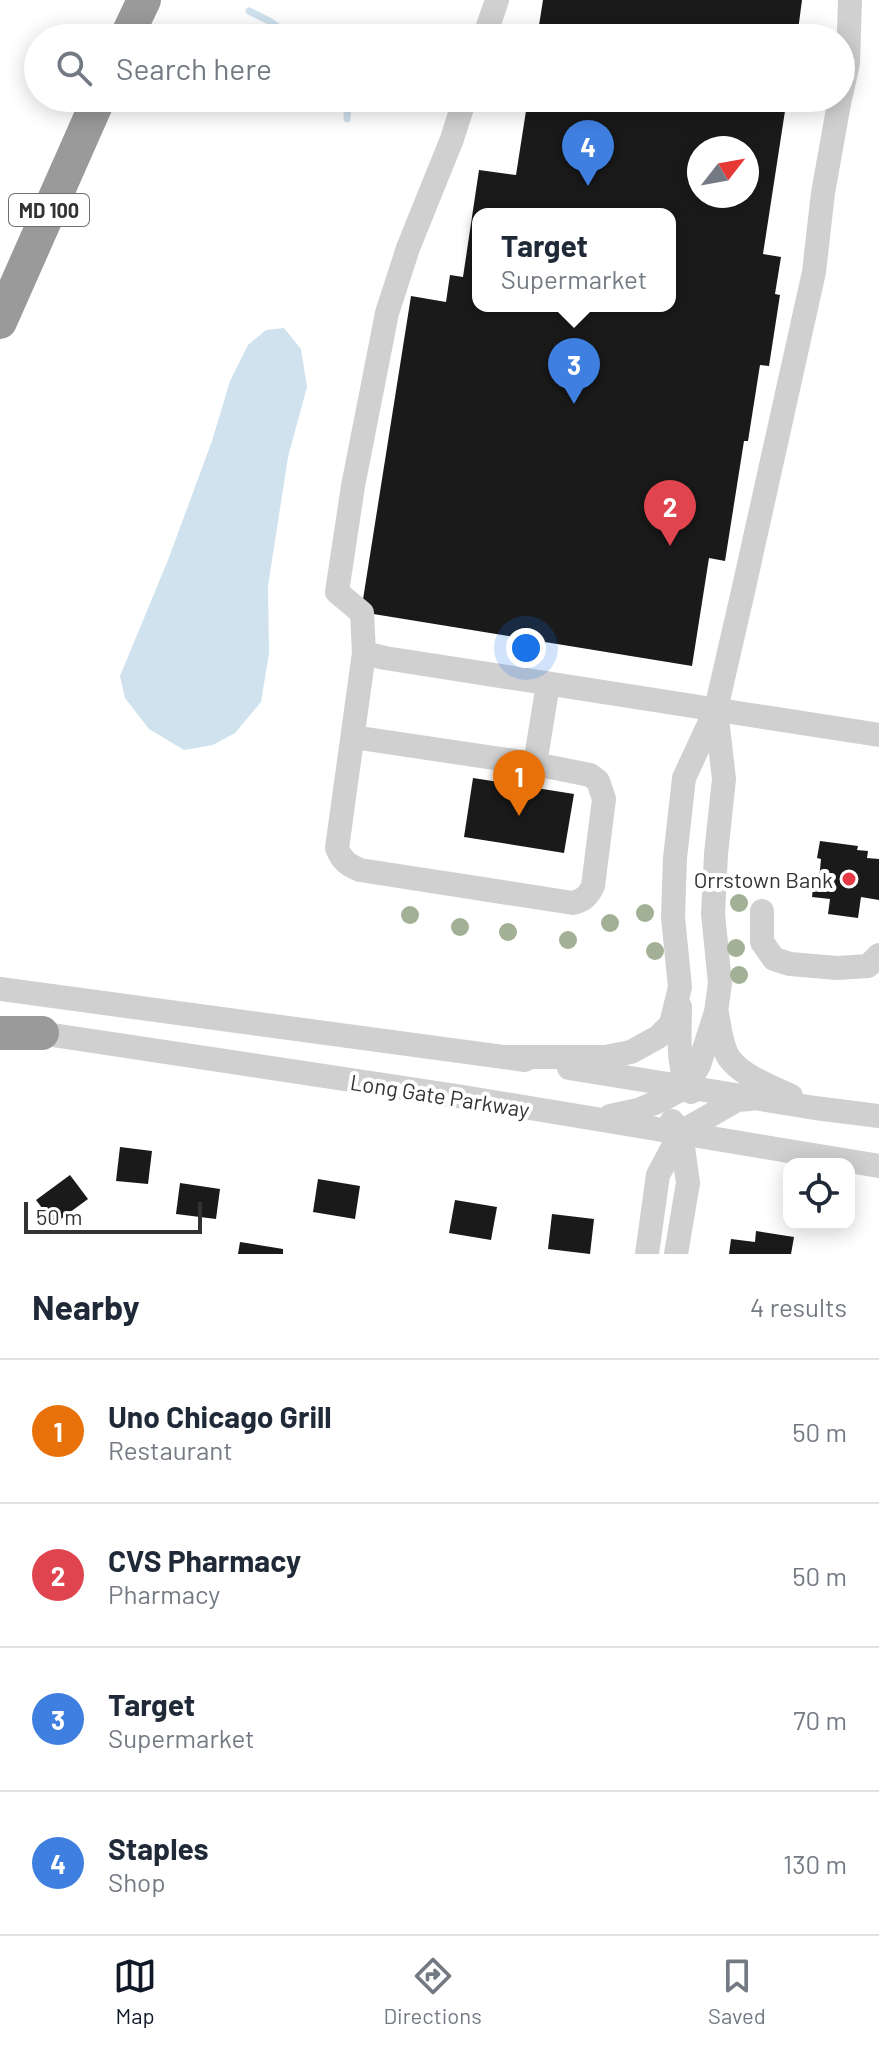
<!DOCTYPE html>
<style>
body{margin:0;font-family:Barlow,sans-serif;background:#f2f2f3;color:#1f2937}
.controls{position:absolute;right:24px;bottom:24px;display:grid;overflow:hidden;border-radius:16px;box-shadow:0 4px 20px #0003}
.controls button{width:72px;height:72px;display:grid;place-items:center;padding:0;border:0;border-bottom:2px solid #e0e1e3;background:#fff;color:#1f2937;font:40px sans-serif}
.compass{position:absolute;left:687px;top:136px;width:72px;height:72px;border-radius:50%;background:#fff;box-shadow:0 4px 20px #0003;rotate:59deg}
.scale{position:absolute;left:24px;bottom:20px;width:178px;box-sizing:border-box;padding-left:8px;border:4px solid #333;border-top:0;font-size:22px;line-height:28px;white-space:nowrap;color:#333;-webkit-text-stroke:6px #fff;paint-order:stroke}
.you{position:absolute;left:526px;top:648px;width:28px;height:28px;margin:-20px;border:6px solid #fff;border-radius:50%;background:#1a73e8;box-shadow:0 0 0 12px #1a73e833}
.badge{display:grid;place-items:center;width:52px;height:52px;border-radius:50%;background:#111827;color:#fff;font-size:26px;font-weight:700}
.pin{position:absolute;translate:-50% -66px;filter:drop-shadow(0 2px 4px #0008)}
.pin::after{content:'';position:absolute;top:42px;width:28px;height:24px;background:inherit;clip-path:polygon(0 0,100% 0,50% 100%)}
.popup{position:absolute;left:472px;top:208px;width:204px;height:104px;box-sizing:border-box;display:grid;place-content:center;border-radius:16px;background:#fff;filter:drop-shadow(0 2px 6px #0005);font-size:26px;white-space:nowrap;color:#747a83}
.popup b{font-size:30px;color:#1f2937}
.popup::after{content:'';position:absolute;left:50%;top:100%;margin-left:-16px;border:16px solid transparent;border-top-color:#fff}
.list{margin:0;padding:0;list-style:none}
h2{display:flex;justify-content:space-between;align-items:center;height:104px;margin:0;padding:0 32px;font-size:34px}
h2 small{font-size:26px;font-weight:400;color:#747a83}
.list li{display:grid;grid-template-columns:52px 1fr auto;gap:24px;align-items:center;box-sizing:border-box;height:144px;padding:0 32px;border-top:2px solid #e0e1e3}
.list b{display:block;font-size:30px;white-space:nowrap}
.list p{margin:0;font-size:26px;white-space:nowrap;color:#747a83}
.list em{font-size:26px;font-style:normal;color:#747a83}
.icon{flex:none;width:44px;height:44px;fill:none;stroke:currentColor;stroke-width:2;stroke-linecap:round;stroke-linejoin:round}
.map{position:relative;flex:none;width:879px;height:1254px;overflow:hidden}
.search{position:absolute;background:#fff;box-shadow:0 4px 20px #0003;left:24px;right:24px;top:24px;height:88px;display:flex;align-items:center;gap:20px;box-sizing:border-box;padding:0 28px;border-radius:44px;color:#747a83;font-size:30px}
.sheet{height:680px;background:#fff}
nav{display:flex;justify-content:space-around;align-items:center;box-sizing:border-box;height:112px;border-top:2px solid #e0e1e3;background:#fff;font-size:22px;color:#747a83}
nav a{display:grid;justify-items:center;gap:4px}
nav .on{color:#111827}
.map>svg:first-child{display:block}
.water{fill:#cfe2ee}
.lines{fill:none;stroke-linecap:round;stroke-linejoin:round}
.stream{stroke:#cfe2ee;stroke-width:7}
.building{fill:#1a1a1a;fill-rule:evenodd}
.minor{stroke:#d0d0d0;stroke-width:24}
.highway{stroke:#9a9a9a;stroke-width:34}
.tree{fill:#a2b095}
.poi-dot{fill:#e63946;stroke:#fff;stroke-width:3}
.labels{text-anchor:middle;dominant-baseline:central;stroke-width:8;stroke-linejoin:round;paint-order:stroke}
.shield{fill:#fff;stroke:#707070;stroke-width:2}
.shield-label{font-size:20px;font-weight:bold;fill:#333}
.poi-label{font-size:22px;fill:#333;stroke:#fff;text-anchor:end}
.street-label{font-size:22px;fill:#333;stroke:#fff}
</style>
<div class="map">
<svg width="879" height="1254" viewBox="0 0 879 1254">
<rect width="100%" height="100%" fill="#fff"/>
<polygon class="water" points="284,328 301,349 307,387 288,457 268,586 269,653 261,702 235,733 213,745 184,750 149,729 125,698 120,676 168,560 212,441 230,381 248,345 266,330"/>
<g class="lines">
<g class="stream">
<polyline points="249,11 271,22 294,38"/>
<polyline points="347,119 348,98"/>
</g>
</g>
<g class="building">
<polygon points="543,0 802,0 797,38 537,38"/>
<path d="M528,98h259l-24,156 18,3 -6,37 5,1 -11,71 -9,-1 -12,76h-4l-19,120 -16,-3 -17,108 -331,-54 50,-316 35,6 4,-27 13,2 16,-107 37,5zM699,148h48v48h-48zM478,214h192v92h-192z"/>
<polygon points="473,778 574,794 564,853 464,837"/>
<polygon points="820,841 858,846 857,850 868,851 867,858 879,859 879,900 861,897 858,918 828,914 830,899 812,897 814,879 819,880 821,859 817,858"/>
<polygon points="120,1147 152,1151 148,1184 116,1181"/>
<polygon points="70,1175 88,1199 54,1224 36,1200"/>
<polygon points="318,1179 360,1186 355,1219 313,1212"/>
<polygon points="180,1183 220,1189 216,1219 176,1214"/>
<polygon points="455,1200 497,1207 491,1240 449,1233"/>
<polygon points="552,1214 594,1219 590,1254 548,1249"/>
<polygon points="756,1231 794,1237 791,1254 729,1254 731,1239 755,1242"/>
<polygon points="240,1242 283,1249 283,1254 238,1254"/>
</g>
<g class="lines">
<g class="minor">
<polyline points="484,38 497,0"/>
<polyline points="841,95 848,63 850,0"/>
<polyline points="364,653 385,658 879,735"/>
<path d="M353,737l182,27 55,11 8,6 6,18 -11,87c-5,10 -9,14 -20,17l-213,-33c-12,-5 -18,-9 -23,-22l27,-195 -2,-40 -25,-21 16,-106 34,-173 21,-65 44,-109 13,-41"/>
<polyline points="535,764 548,684"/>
<polyline points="762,911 762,942 774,959 790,964 837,968 868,966 879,955"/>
<polyline points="0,989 525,1060"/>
<path d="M680,1007c0,27 -4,62 11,85"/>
<path d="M717,1014c3,14 4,32 12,44 14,19 42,28 62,38"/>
<polyline points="26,1031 457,1096 879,1166"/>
<polyline points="509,1057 605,1057 631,1052 658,1037 671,1024 680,987 673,917 675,858 684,778 716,709 744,587 814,272 823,193 840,98"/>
<polyline points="569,1068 815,1108 879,1116"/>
<polyline points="610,1116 638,1110 662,1100 687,1086 699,1065 716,1012 720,983 713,914 716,854 724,779 716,710"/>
<polyline points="672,1121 681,1132 688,1183 676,1254"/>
<polyline points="647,1254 658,1175 681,1132 737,1100 750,1099"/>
</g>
<g class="highway">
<polyline points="126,38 144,0"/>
<polyline points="0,322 99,98"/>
<polyline points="0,1033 42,1033"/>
</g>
</g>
<g class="tree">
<circle cx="739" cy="903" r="9"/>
<circle cx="645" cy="913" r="9"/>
<circle cx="410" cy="915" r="9"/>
<circle cx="610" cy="923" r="9"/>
<circle cx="460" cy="927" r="9"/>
<circle cx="508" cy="932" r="9"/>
<circle cx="568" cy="940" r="9"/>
<circle cx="736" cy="948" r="9"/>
<circle cx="655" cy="951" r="9"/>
<circle cx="739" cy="975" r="9"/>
</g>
<circle class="poi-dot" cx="849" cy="879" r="8"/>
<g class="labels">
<rect class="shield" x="9" y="194" width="80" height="32" rx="6"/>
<g class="shield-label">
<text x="49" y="210">MD 100</text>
</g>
<g class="poi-label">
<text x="833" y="879">Orrstown Bank</text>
</g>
<g class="street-label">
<text transform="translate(440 1095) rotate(9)">Long Gate Parkway</text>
</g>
</g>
</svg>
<div class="controls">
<button><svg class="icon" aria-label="locate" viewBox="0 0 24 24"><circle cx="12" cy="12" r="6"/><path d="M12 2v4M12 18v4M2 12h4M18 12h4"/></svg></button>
</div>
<svg class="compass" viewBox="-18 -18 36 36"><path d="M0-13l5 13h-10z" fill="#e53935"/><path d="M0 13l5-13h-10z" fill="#747a83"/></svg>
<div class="scale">50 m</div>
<div class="you"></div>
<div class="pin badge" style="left:519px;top:816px;background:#e8710a">1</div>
<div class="pin badge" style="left:670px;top:546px;background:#e0444e">2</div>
<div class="pin badge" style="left:574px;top:404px;background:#3f7fe0">3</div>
<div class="popup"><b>Target</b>Supermarket</div>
<div class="pin badge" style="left:588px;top:186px;background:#3f7fe0">4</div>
<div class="search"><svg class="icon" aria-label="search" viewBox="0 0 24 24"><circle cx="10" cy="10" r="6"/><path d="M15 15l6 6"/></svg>Search here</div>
</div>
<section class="sheet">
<h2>Nearby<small>4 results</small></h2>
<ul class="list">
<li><span class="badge" style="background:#e8710a">1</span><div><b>Uno Chicago Grill</b><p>Restaurant</p></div><em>50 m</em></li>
<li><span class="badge" style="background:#e0444e">2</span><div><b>CVS Pharmacy</b><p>Pharmacy</p></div><em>50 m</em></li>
<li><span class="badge" style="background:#3f7fe0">3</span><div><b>Target</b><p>Supermarket</p></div><em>70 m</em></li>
<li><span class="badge" style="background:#3f7fe0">4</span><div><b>Staples</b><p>Shop</p></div><em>130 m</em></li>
</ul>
</section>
<nav>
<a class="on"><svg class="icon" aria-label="map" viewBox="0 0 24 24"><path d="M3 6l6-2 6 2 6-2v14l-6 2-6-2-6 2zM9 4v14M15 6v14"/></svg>Map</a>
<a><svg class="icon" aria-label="directions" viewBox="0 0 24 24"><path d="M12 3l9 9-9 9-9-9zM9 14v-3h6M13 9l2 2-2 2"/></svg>Directions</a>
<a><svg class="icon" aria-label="saved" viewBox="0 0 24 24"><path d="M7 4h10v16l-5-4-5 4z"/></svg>Saved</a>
</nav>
